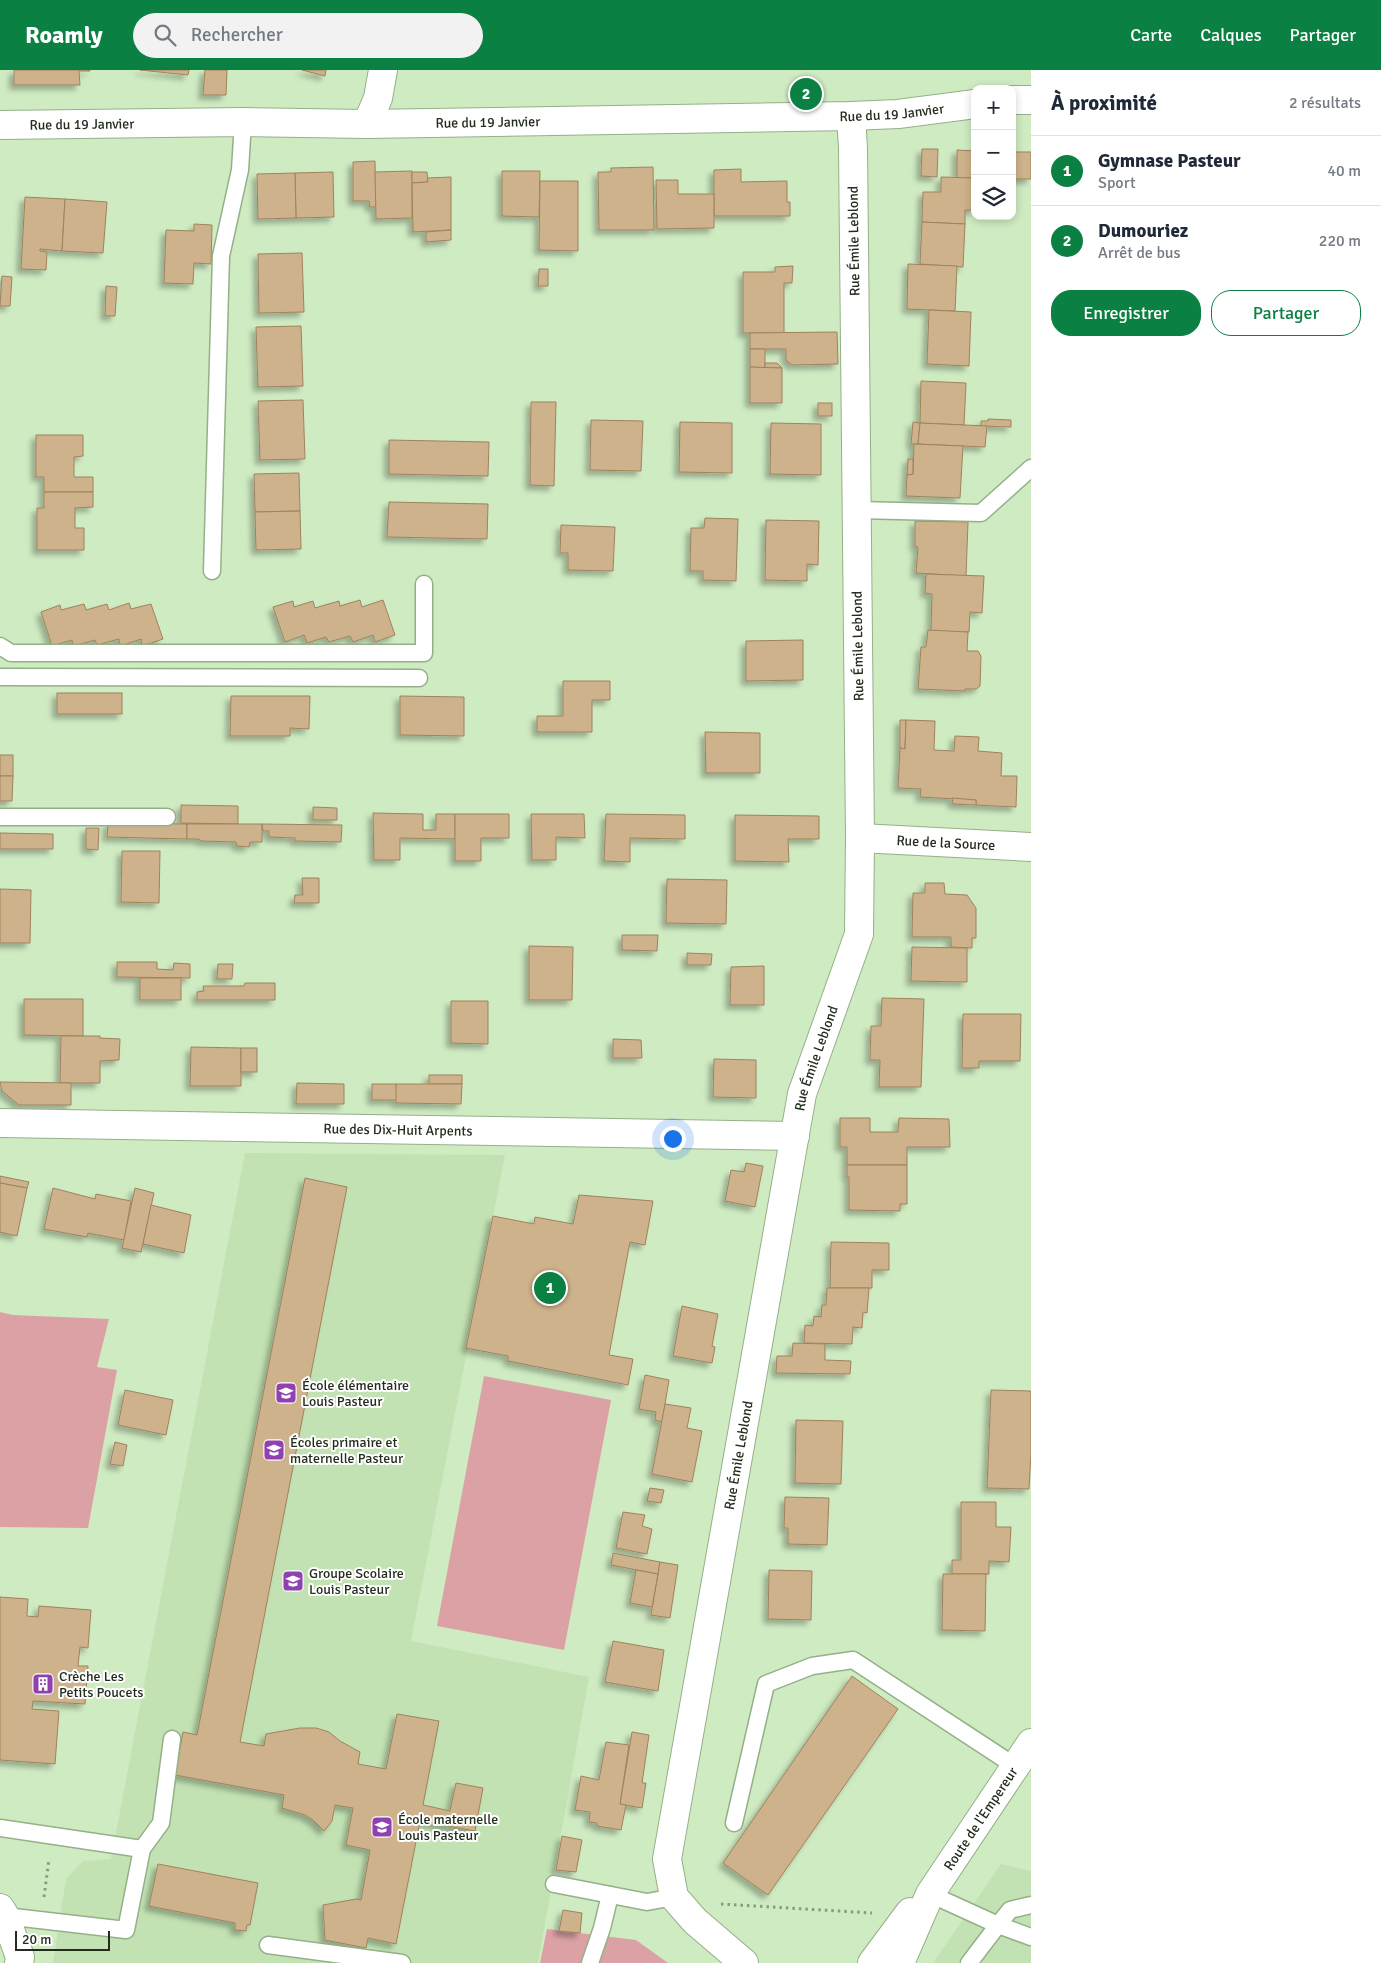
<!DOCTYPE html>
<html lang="fr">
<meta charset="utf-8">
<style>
body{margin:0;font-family:Signika,sans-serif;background:#f2f2f3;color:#1f2937}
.controls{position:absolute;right:15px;top:15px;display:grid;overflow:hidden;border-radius:10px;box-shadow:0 2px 8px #0003}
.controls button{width:45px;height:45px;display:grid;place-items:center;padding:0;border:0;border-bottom:1px solid #e0e1e3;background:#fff;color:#1f2937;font:25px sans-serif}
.scale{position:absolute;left:15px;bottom:12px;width:95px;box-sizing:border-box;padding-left:5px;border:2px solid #232d1e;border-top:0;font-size:14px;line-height:18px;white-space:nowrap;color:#232d1e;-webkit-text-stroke:4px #fff;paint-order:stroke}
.you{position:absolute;left:672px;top:1068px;width:18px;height:18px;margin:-12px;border:4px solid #fff;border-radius:50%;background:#1a73e8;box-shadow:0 0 0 8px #1a73e833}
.badge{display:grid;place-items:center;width:32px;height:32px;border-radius:50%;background:#0b8043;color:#fff;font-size:16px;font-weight:700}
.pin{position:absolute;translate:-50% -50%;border:2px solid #fff;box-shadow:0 1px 5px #0006}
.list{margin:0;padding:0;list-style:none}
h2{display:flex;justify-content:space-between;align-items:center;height:65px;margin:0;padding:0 20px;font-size:21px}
h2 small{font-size:16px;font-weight:400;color:#747a83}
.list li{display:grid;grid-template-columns:32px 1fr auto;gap:15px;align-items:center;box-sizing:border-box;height:70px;padding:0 20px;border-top:1px solid #e0e1e3}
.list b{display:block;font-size:19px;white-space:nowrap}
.list p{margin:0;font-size:16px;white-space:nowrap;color:#747a83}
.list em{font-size:16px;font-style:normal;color:#747a83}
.actions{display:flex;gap:10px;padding:15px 20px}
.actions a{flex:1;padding:11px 0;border:1px solid #0b8043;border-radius:20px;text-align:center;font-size:18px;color:#0b8043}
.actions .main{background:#0b8043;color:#fff}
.icon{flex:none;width:28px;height:28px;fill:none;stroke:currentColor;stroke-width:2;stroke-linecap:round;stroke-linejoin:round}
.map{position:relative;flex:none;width:1031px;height:1893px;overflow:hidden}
header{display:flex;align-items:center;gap:30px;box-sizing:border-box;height:70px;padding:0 25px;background:#0b8043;color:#fff}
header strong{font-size:24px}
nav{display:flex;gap:28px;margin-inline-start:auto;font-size:18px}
.search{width:350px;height:45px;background:#f2f2f3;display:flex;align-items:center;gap:12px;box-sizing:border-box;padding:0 18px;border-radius:28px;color:#747a83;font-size:19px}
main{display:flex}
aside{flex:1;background:#fff}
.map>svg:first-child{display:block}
.built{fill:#c2e2b3}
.green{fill:#dca1a4}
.building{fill:#ceb28b;stroke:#9e835d;filter:url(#shadow)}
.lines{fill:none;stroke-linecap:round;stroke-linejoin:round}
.service-casing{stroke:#95b089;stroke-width:19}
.minor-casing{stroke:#95b089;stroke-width:30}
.secondary-casing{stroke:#95b089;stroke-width:30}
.path{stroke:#879b7d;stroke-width:3;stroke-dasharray:2.5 4;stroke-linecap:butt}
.service{stroke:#fff;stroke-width:16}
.minor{stroke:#fff;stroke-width:28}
.secondary{stroke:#fff;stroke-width:28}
.labels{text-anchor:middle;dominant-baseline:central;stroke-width:4;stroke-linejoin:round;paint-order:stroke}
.street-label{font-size:14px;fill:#232d1e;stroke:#fff}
.poi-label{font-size:14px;fill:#232d1e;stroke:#fff;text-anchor:start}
</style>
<header>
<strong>Roamly</strong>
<div class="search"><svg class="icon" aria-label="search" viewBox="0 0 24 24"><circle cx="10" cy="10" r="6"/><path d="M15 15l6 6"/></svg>Rechercher</div>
<nav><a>Carte</a><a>Calques</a><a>Partager</a></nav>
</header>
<main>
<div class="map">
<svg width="1031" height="1893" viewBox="0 0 1031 1893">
<defs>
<filter id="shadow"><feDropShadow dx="-4.5" dy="4.5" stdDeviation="2.5" flood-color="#0004"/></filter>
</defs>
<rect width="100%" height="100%" fill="#cfebc2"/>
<g class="built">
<polygon points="245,1083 505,1085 411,1571 589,1607 538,1893 53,1893 66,1809 83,1791 111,1789"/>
<polygon points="1001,1794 1031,1801 1031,1893 933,1893"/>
</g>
<g class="green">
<polygon points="0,1242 13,1245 109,1249 97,1297 117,1300 88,1458 0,1457"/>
<polygon points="484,1306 611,1330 564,1580 437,1556"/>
<polygon points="547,1859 636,1870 668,1893 540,1893"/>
</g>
<g class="building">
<polygon points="14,0 90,0 90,1 79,1 80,15 14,15"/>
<polygon points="140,0 189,0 188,5"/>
<polygon points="205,0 227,0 226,25 203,25"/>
<polygon points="302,0 326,0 325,6"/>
<polygon points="922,79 938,79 937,107 921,106"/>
<polygon points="957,80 975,81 975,108 957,108"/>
<rect x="1012" y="82" width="19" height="27"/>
<polygon points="375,91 376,137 370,137 369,131 353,131 353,92"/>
<polygon points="653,97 654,160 599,160 598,102 611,102 611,98"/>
<polygon points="741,99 741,112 787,111 787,132 790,132 790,146 714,146 714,100"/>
<polygon points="412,101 412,148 376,149 375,102"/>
<polygon points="502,101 540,101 539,147 502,146"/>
<polygon points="333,102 334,147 296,148 295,103"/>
<polygon points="412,102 427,102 428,112 412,113"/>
<polygon points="295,103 296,148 258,149 257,104"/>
<polygon points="451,107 451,160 413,162 412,113 428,112 427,108"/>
<polygon points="941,107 975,108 975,140 965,140 965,154 922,152 923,122 941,122"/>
<polygon points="656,110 678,110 678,124 714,124 714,158 657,159"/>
<polygon points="540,111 578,111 578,181 539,180"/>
<polygon points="25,127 65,129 62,181 40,179 40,181 47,182 46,200 21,199"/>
<polygon points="65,129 107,132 103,183 62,181"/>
<polygon points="922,152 965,154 963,197 920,194"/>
<polygon points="194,154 212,155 211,194 194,193 193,214 164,213 166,160 194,161"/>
<polygon points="451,160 451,170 426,172 426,162"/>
<polygon points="302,183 304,242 259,243 258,184"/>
<polygon points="908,194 957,196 955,241 907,239"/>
<polygon points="793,196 792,213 784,213 784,263 743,263 743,202 775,202 775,197"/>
<polygon points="539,199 548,199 548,216 538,216"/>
<polygon points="2,206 12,207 10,236 0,236"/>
<polygon points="106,216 117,217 115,246 105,246"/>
<polygon points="929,240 971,242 969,296 927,294"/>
<polygon points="301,256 303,316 258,317 256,257"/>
<polygon points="837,262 838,294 792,295 786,290 786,279 750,279 750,263"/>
<polygon points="750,279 765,279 765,298 750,297"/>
<polygon points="765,293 777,293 782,298 765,298"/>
<polygon points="750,297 782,298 782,333 750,333"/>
<polygon points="921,311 966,313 964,355 920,353"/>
<polygon points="303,330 305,389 260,390 258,331"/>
<polygon points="531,332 556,332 554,416 530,415"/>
<rect x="818" y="333" width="14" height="13"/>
<polygon points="988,349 1011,350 1011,357 981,356 981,351 988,351"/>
<polygon points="591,350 643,351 641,401 590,400"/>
<polygon points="680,352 732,353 732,403 679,402"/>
<polygon points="913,352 920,353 918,374 911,374"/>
<polygon points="771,353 821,354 821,405 770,404"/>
<polygon points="920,353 987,356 985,377 918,374"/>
<polygon points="36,365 83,365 83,386 74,387 74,407 93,407 93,422 44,422 44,407 36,407"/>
<polygon points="389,370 489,372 488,406 389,404"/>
<polygon points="914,374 963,376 960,428 906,426 907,405 913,404"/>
<polygon points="908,389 913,389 913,404 907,405"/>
<polygon points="299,403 300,441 255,442 254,404"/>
<polygon points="44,422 93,422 93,437 75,438 75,458 84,458 84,480 37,480 37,438 44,438"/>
<polygon points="389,432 488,434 487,469 387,467"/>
<polygon points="300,441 301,479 256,480 255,442"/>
<polygon points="705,448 738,449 736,511 703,510 703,501 690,501 691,458 704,458"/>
<polygon points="766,450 819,451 818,495 807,494 807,511 765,510"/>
<polygon points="915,451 968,452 966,506 916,503 918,477 915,476"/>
<polygon points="561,455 615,457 613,501 568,500 568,483 560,483"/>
<polygon points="926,504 984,506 982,543 970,542 969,562 931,561 932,524 925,523"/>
<polygon points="360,530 362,537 383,530 395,565 375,572 373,565 353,572 350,566 329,572 326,567 307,573 304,565 285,572 273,537 293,531 294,537 313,531 315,538 339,531 340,536"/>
<polygon points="129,533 131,539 151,534 163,569 142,576 141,569 120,576 119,569 97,575 95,570 73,576 72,570 52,576 41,542 60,535 61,540 84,534 86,540 107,534 109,540"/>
<polygon points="928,560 968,562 967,581 978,581 981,586 980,616 976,619 965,619 965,621 918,619 921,577 926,577"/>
<polygon points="803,570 803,610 746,611 746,571"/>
<polygon points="563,611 610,611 610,630 592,630 592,662 537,662 537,646 563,646"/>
<rect x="57" y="623" width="65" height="21"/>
<polygon points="231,626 310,626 309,659 290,658 290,666 230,666"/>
<polygon points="400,626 464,627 464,666 400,665"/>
<polygon points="900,650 906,650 905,679 900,678"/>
<polygon points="906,650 935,651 934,680 954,681 955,666 979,667 978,681 1002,683 1001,706 1017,706 1016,737 976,735 976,730 920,727 921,719 898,718 900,678 905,679"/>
<polygon points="705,662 760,663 760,703 706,703"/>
<rect x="0" y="685" width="13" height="21"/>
<polygon points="0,706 13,706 12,731 0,731"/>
<polygon points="952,728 976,730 976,735 953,734"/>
<polygon points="181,735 238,736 238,754 181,753"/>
<polygon points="313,737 337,738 337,750 313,750"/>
<polygon points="373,743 423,744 423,760 436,760 436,744 455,744 455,769 400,768 400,790 374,790"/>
<polygon points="455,744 509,744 509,768 481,768 481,791 455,791"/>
<polygon points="531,744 584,744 585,768 556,767 556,790 532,790"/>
<polygon points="606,744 685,745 685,769 630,768 630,792 604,791"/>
<polygon points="735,745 819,746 819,769 788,769 789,792 735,791"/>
<polygon points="108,753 187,754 187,769 107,767"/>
<polygon points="187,754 262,754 262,772 250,772 249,777 237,776 236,772 201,771 199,769 187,769"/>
<polygon points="262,754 342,755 341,772 295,771 295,768 269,767 269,761 263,761"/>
<polygon points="86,758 99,758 98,780 86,779"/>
<polygon points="0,763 53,764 53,779 0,779"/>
<polygon points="122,781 160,781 159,833 121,832"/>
<polygon points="302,808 319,808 319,833 294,833 295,825 303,825"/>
<polygon points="667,809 727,810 726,854 666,853"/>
<polygon points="925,813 944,813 945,824 967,825 976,838 976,868 972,868 972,878 951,877 951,867 912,867 913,823 925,823"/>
<polygon points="0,819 31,820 30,873 0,873"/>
<polygon points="622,865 658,865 657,881 622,880"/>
<polygon points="529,876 573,877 572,930 529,930"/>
<polygon points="912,877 967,878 967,912 911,911"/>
<polygon points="687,883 712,884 711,895 687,895"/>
<polygon points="117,892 157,892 157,899 173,900 174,893 190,894 190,908 117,907"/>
<polygon points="218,894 233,894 232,909 217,909"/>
<polygon points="764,896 764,935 730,935 731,897"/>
<rect x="140" y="908" width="41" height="22"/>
<polygon points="245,913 275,913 275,930 197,930 197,922 204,921 203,916 244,916"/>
<polygon points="882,928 924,929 921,1017 879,1017 880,990 870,990 871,956 881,956"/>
<polygon points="24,929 83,929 83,966 24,965"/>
<polygon points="451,931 488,931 488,974 451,973"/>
<polygon points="963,944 1021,944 1020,991 979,991 979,998 962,998"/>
<polygon points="61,966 100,966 100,968 120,969 119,990 100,991 100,1013 60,1013"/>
<polygon points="613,969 641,970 642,988 613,988"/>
<polygon points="191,977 241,978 241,1016 190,1016"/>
<rect x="241" y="978" width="16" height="24"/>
<polygon points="714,989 756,990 756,1028 713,1027"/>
<rect x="429" y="1005" width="33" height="9"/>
<polygon points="0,1012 71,1013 71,1035 19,1035 2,1021"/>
<polygon points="297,1013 344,1014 344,1034 296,1034"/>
<polygon points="372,1014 396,1014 397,1030 372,1030"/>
<polygon points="396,1014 462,1014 461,1034 396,1033"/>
<polygon points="840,1048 870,1048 870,1062 898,1062 899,1048 949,1049 950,1077 907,1077 907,1095 847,1095 847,1077 840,1077"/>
<polygon points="746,1093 763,1096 755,1137 725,1131 731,1100 744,1102"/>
<polygon points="847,1095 907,1095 907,1134 900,1134 900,1141 849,1140 849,1107 847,1107"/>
<polygon points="0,1106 29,1112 27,1118 0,1113"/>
<polygon points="305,1108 347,1117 240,1672 264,1676 266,1664 300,1658 316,1658 329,1662 340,1671 360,1682 358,1694 386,1699 397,1644 439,1651 423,1735 450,1741 456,1713 483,1718 475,1761 420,1751 396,1874 368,1868 366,1878 325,1870 323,1835 356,1829 361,1830 370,1780 346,1775 353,1738 335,1735 332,1751 324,1761 313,1750 305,1745 282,1738 284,1725 175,1705 183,1662 197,1665"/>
<polygon points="0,1113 27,1118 17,1166 0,1162"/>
<polygon points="53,1118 95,1129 96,1124 131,1131 124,1170 88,1163 87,1167 44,1159"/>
<polygon points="135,1118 154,1123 141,1182 122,1178"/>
<polygon points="579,1125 653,1131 645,1175 630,1172 609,1285 633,1289 628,1315 508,1291 508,1286 466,1278 493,1146 534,1154 535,1147 573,1154"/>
<polygon points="151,1135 191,1145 184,1183 143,1174"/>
<polygon points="831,1172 889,1173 889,1200 872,1200 872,1218 830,1218"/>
<polygon points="827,1218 869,1218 867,1243 863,1242 862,1258 853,1257 852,1274 804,1273 805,1255 813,1256 814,1246 821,1247 822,1235 826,1235"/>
<polygon points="682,1236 718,1244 712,1276 715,1277 712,1293 673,1286"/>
<polygon points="793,1273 825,1274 825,1290 851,1291 850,1304 776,1303 777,1286 792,1286"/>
<polygon points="645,1305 669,1310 662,1352 655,1350 656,1342 639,1339"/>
<polygon points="125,1320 173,1330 166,1365 118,1355"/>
<polygon points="991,1320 1031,1321 1031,1383 1029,1419 987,1418"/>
<polygon points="665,1334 691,1338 687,1358 702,1361 692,1412 652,1404"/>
<polygon points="796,1350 843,1351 841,1414 795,1413"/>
<polygon points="115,1372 127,1375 123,1396 110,1394"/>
<polygon points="650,1418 664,1420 661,1433 647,1431"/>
<polygon points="785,1427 829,1428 827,1475 788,1474 788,1458 784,1458"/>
<polygon points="961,1432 996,1432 996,1457 1011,1457 1009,1492 989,1491 989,1504 952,1504 952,1490 961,1490"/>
<polygon points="623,1442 645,1445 642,1456 652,1459 647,1484 616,1478"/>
<polygon points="613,1483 660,1492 658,1504 611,1495"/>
<polygon points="660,1492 678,1495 670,1548 651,1545"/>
<polygon points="636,1500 658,1504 652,1537 630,1533"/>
<polygon points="769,1500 812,1501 811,1550 768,1549"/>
<polygon points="943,1504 986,1504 985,1561 942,1560"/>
<polygon points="0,1527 28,1529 27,1546 38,1547 39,1536 91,1540 88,1578 80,1577 78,1596 88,1596 85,1634 33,1631 32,1639 59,1641 55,1694 0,1690"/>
<polygon points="613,1571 664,1580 658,1621 605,1612"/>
<polygon points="852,1606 898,1639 768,1825 723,1793"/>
<polygon points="632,1662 649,1665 642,1713 646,1713 642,1738 620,1734"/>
<polygon points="606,1672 629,1675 620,1734 626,1735 621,1760 597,1756 597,1753 589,1752 590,1742 575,1740 581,1706 599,1710"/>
<polygon points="562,1766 582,1770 576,1802 556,1800"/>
<polygon points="158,1794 258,1813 250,1855 247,1855 246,1861 235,1860 235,1853 149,1836"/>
<polygon points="563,1840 582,1843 580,1863 559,1861"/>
</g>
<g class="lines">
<g class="service-casing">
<g id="service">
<polyline points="857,440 981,443 1031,398"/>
<polyline points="212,501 221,186 240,100 243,52"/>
<polyline points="0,576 11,583 424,583 424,514"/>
<polyline points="0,607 419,608"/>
<polyline points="0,747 167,747"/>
<polyline points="734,1753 766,1614 812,1596 853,1590 1015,1696"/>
<polyline points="0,1758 142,1779"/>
<polyline points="554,1814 647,1832 674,1827"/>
<polyline points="930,1824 998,1855 1010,1840 1031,1835"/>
<polyline points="5,1846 126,1860 142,1779 161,1753 172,1669"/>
<polyline points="268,1875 402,1893"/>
<polyline points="590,1893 602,1858 610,1825"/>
<polyline points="969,1893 998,1855 1031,1867"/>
</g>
</g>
<g class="minor-casing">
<g id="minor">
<polyline points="1012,30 1031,30"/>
<polyline points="367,54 378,28 383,0"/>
<path id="s1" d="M0,55l243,-3 124,2 484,-8 47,-2 77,-10"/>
<path id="s2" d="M860,768l171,9"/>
<path id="s3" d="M0,1053l795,13"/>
<polyline points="0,1838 5,1846 20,1887 19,1893"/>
<path id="s4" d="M744,1893l-49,-42 -21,-24 -7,-38 135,-765 57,-160 1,-96 -7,-690 -2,-32"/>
</g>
</g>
<g class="secondary-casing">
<g id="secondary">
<polyline points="872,1893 910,1842"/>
<path id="s5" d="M900,1893l30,-69 101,-151"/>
</g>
</g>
<g class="path">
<polyline points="44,1827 49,1789"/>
<polyline points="721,1834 872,1843"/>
</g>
<use href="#service" class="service"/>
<use href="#minor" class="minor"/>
<use href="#secondary" class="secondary"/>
</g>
<defs>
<g id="school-square" transform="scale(1.125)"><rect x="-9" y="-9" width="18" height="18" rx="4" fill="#9140b0" stroke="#fff"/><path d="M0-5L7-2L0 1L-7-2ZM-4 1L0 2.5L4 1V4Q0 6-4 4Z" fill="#fff"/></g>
<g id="building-square" transform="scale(1.125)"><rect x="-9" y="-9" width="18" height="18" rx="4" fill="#9140b0" stroke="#fff"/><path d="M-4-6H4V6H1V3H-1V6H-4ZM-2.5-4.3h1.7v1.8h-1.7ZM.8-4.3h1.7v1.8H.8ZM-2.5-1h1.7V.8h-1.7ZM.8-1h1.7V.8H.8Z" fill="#fff"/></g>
</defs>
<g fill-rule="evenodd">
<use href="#school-square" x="286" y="1323"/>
<use href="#school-square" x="274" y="1380"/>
<use href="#school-square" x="293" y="1511"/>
<use href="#building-square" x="43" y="1614"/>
<use href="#school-square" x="382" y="1757"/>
</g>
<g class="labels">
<g class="street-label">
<text stroke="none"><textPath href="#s1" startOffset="892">Rue du 19 Janvier</textPath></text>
<text stroke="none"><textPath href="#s1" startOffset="488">Rue du 19 Janvier</textPath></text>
<text stroke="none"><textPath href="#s1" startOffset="82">Rue du 19 Janvier</textPath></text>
<text transform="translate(854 171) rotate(-91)">Rue Émile Leblond</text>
<text transform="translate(858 576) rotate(-91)">Rue Émile Leblond</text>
<text stroke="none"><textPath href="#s2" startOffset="86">Rue de la Source</textPath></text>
<text stroke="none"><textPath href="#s4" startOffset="950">Rue Émile Leblond</textPath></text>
<text stroke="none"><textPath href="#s3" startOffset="398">Rue des Dix-Huit Arpents</textPath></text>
<text stroke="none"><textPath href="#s4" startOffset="545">Rue Émile Leblond</textPath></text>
<text stroke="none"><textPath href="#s5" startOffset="166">Route de l'Empereur</textPath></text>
</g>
<g class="poi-label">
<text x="302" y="1315">École élémentaire<tspan x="302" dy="16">Louis Pasteur</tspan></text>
<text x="290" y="1372">Écoles primaire et<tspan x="290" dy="16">maternelle Pasteur</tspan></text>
<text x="309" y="1503">Groupe Scolaire<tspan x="309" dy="16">Louis Pasteur</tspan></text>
<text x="59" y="1606">Crèche Les<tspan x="59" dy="16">Petits Poucets</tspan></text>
<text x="398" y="1749">École maternelle<tspan x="398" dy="16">Louis Pasteur</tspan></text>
</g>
</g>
</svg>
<div class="controls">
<button>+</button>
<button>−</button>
<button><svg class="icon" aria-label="layers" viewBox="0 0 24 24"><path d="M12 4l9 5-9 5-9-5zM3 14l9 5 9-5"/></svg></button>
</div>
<div class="scale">20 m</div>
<div class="you"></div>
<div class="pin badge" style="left:550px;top:1218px">1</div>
<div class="pin badge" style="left:806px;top:24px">2</div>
</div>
<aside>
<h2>À proximité<small>2 résultats</small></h2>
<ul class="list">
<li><span class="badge">1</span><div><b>Gymnase Pasteur</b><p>Sport</p></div><em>40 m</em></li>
<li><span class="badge">2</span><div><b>Dumouriez</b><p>Arrêt de bus</p></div><em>220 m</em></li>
</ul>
<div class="actions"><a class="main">Enregistrer</a><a>Partager</a></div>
</aside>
</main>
